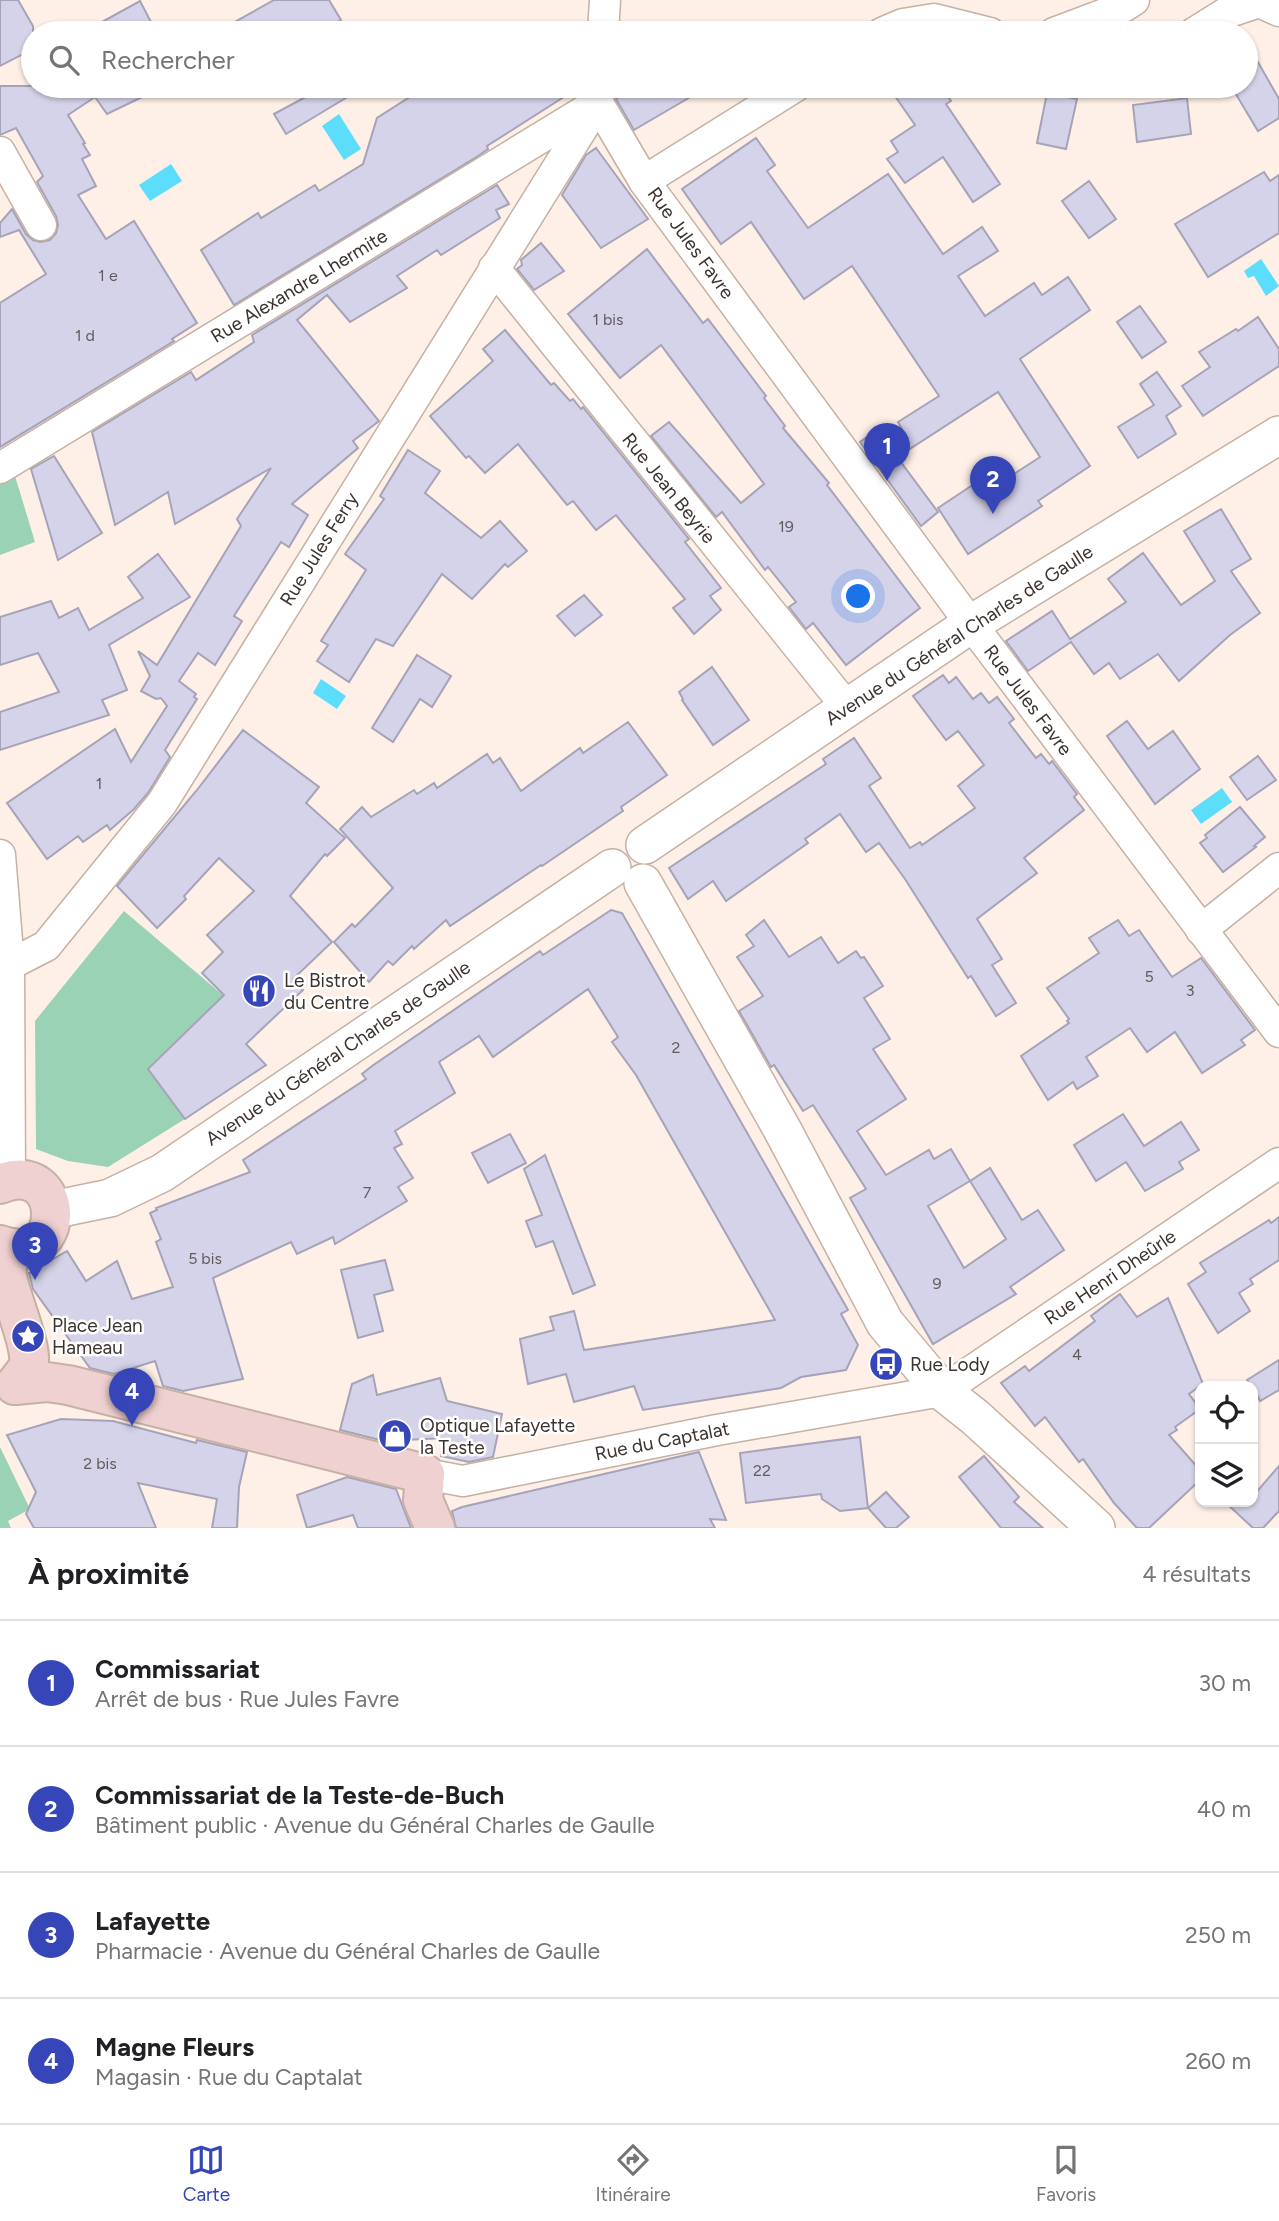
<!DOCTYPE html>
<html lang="fr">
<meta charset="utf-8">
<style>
body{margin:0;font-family:Figtree,sans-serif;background:#f6f6f6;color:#202124}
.controls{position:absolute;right:21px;bottom:21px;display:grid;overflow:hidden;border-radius:14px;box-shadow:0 2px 5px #0004}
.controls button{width:63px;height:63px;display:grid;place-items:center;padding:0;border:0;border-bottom:2px solid #e0e0e0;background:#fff;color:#202124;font:35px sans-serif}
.you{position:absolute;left:859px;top:597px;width:24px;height:24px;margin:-18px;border:5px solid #fff;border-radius:50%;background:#1a73e8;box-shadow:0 0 0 10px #1a73e833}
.badge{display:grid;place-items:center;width:46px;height:46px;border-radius:50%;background:#3645b8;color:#fff;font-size:23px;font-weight:700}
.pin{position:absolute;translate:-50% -58px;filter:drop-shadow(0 2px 4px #0008)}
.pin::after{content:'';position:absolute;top:37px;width:24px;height:21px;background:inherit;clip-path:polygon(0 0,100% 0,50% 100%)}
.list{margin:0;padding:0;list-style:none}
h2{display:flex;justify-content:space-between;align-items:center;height:91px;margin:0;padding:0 28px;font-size:30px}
h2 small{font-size:23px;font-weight:400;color:#757577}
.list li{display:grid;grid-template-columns:46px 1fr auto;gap:21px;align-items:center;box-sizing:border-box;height:126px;padding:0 28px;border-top:2px solid #e0e0e0}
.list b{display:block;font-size:26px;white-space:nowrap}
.list p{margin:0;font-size:23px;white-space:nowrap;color:#757577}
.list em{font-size:23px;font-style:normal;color:#757577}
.icon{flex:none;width:38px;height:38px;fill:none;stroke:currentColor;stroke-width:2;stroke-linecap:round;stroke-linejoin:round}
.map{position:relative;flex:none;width:1279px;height:1528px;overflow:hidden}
.search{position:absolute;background:#fff;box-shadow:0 2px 5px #0004;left:21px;right:21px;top:21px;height:77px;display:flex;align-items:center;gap:18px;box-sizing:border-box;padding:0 24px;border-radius:38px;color:#757577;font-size:26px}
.sheet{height:595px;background:#fff}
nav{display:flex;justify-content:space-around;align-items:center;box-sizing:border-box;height:98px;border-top:2px solid #e0e0e0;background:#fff;font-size:19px;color:#757577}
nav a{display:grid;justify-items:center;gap:4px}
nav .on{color:#3645b8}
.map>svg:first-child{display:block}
.green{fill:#99d2b4}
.water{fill:#5dddfc}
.building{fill:#d5d3e9;stroke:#a6a3b9;stroke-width:2;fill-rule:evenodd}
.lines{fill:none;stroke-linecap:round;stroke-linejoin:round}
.minor-casing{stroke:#c6b1a3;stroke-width:33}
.tertiary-casing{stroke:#c6b1a3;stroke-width:40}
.secondary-casing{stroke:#c6b1a3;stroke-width:42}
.minor{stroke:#fff;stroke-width:30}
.tertiary{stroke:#fff;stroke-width:37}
.secondary{stroke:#f0d1d2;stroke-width:38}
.labels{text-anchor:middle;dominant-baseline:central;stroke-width:5;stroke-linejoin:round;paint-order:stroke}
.number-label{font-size:16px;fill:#625b5d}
.street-label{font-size:19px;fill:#3c332e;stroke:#fff}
.poi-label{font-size:19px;fill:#3c332e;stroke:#fff;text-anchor:start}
</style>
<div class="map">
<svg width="1279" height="1528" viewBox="0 0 1279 1528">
<rect width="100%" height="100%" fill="#fef0e7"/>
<g class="green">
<polygon points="15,476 35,542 0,555 0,485"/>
<polygon points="124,911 224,996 185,1119 108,1167 68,1161 36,1149 35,1021"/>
<polygon points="0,1447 30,1509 8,1521 11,1528 0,1528"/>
</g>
<g class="water">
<polygon points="339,114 361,149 344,160 322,126"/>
<polygon points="171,164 182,181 150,201 139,185"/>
<polygon points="1261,259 1279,286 1266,296 1254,276 1248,278 1244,271"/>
<polygon points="321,679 346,696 337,709 313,693"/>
<polygon points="1222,788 1232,802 1201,824 1191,810"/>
</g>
<g class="building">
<polygon points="0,0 18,0 33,26 33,49 0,66"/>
<polygon points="274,0 329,0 341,20 318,33 215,33"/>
<polygon points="140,1 151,22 130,33 82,33"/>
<polygon points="1246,41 1279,99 1279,118 1258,131 1231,86 1246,86"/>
<polygon points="0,86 165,86 107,114 95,97 68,115 85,143 83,144 90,155 82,159 96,186 78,195 106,239 134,221 197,323 172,339 174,341 0,447 0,303 46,274 19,230 0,237 0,223 12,209 26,234 33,240 40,242 50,240 56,233 58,225 56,216 37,182 43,176 16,128 0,135"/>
<polygon points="326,86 356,86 359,90 286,134 274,114"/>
<polygon points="427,86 581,86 487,146 488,149 478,156 234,305 201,250 258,213 261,218 315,185 319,191 363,164 377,118"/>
<polygon points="637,86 709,86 634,130 616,99"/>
<polygon points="888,86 941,86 951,101 946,104 1000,184 973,202 943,157 905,183 887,159 898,152 891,141 915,125"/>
<polygon points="1047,93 1077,99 1066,149 1037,143"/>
<polygon points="1187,98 1191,134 1137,142 1133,105"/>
<polygon points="756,138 775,165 767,171 808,228 888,174 943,254 982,227 998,251 958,276 985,316 1034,283 1042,295 1068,277 1090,310 1020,359 1090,466 1038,501 1042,506 968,554 938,508 986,476 994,487 1040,457 998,392 905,452 894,434 902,429 898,422 939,396 852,266 804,299 751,222 721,244 682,189"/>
<polygon points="596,148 648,219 601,248 562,195 586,155"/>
<polygon points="1264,172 1270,181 1279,175 1279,233 1208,277 1175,224"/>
<polygon points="1089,181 1116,219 1089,238 1062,201"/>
<polygon points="497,185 509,204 496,210 500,218 441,255 437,250 397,276 407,288 350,322 327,295 297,320 379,421 353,441 358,448 292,504 308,515 289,547 281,542 234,616 242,621 215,665 198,653 179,681 196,694 194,697 197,699 165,750 170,757 148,793 134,809 110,830 107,825 83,842 78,836 47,859 7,803 115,729 131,762 167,706 161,698 156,699 141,691 150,676 138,651 157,665 241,526 237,519 271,468 175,524 168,492 115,525 92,432 191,372 196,380 254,342 252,335"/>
<polygon points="541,243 564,271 534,290 517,269 522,265 521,260"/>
<polygon points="647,249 703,323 708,319 766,396 764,398 785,426 783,428 829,483 827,485 920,608 846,665 813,623 806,629 789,607 796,602 768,567 765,570 722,512 716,517 651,436 669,422 741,503 764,484 661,345 620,378 568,314"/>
<polygon points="1140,306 1166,342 1142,358 1117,322"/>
<polygon points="1258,317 1279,349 1279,366 1203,416 1182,386 1210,367 1199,352 1236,329 1238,331"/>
<polygon points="505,330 551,385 554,383 570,401 573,399 581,409 583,407 689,539 685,542 721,588 710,596 721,610 694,634 673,608 685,599 616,515 596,530 573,501 567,505 518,444 485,473 469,456 466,458 430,416 493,361 483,349"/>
<polygon points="1157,372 1181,406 1166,416 1176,434 1138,458 1118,427 1154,405 1140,384"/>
<polygon points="877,430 938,512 921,526 860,442"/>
<polygon points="408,450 440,471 425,493 481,538 500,521 527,551 508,567 505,564 472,599 442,574 393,646 376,639 349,682 317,661 328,645 321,641 366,570 345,554 384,499 380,496"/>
<polygon points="54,456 102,533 58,560 31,469"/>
<polygon points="1221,509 1251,559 1231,571 1260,613 1230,635 1179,681 1158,654 1120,679 1109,663 1094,674 1071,642 1028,671 1006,641 1052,611 1070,639 1126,602 1108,579 1143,553 1181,605 1215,581 1184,531"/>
<polygon points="158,554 190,597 109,645 127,690 102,700 109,715 0,750 0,712 59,692 38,653 0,665 0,617 51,601 59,618 78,608 89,630 143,598 128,577"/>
<polygon points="584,595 602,615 575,636 557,616"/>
<polygon points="417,655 451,676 432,707 420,699 393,742 372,728"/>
<polygon points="712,667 749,720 713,745 682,700 683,699 679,692"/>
<polygon points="943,675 949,683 956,677 973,699 981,693 989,703 997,697 1014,719 1009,723 1036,758 1041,754 1049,764 1052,761 1077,794 1074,797 1084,810 1024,858 1037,873 977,919 1002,959 992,965 1016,1003 996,1016 971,976 968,978 905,879 879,843 866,852 840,814 805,839 808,843 726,901 713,881 688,899 669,868 826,764 823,759 854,738 881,778 869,786 910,848 920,842 922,845 975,808 958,786 984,765 958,731 946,740 913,696"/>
<polygon points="1127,721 1148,749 1173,731 1200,769 1155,804 1107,736"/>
<polygon points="628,722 667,775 621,807 623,811 542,866 541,865 450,926 446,920 414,949 412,946 393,965 388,961 369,982 334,942 352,924 355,927 393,888 340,829 362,807 371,817 414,790 417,794 434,783 437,788 487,754 493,763 500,758 521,791 580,748 583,753"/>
<polygon points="243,730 319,787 306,803 345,838 327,856 325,854 290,896 332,942 293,979 303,990 246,1044 266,1065 185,1119 148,1069 224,995 202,973 223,952 207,935 254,891 219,858 184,896 186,899 157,928 117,886 197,790"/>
<polygon points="1258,756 1276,780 1247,800 1230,777"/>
<polygon points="1240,807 1265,837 1254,846 1256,847 1223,872 1200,843 1207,838 1205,835"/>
<polygon points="611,910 622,913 848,1310 841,1314 858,1345 846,1370 801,1377 781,1388 643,1410 634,1386 574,1402 566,1374 528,1384 520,1339 554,1330 550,1317 574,1311 584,1350 775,1320 636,1075 612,1042 618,1037 588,989 493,1057 479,1036 439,1062 455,1093 395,1131 402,1144 394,1148 413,1178 398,1187 407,1201 335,1244 333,1237 297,1254 291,1242 213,1278 243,1379 183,1391 163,1386 155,1361 114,1374 90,1368 33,1289 29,1273 67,1251 86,1281 117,1261 132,1299 173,1287 156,1242 161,1239 150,1213 157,1210 156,1208 250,1172 243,1160 366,1079 362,1074 372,1066 540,951 543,955"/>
<path d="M764,920l25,37 32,-20 17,26 18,-12 5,7 3,-1 19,29 -19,12 26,41 -17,10 33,50 -49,32 29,44 43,-25 5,9 17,-10 19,32 20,-13 32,52 16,-10 26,40 -54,37 6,7 -83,50 -83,-146 16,-9 -53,-84 -10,6 -29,-46 -3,2 -32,-56 24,-15 -26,-39 17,-11 -8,-11zM970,1181l36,58 -42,29 -36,-62z"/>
<polygon points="1118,920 1129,936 1139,930 1172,977 1201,958 1255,1030 1241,1040 1245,1045 1202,1073 1175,1032 1147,1052 1130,1028 1086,1057 1098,1076 1077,1089 1073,1082 1048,1100 1021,1056 1069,1023 1067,1021 1069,1019 1047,988 1099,953 1089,938"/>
<polygon points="1123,1114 1144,1146 1181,1122 1199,1150 1179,1162 1183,1169 1145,1191 1126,1162 1096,1181 1074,1145"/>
<polygon points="510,1134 526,1163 488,1183 472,1153"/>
<polygon points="545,1155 595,1285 573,1294 553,1241 536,1247 526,1221 542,1215 524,1169"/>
<polygon points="1279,1217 1279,1260 1250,1279 1253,1284 1239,1293 1250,1311 1218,1333 1188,1284 1206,1272 1200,1263 1269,1220 1271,1223"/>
<polygon points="385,1260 393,1290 374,1295 383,1331 358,1338 341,1270"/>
<polygon points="1120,1294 1137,1317 1168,1298 1203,1384 1189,1394 1200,1409 1175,1427 1177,1430 1169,1435 1200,1470 1200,1480 1149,1528 1137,1528 1114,1503 1083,1459 1079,1462 1045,1417 1035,1426 1001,1383 1025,1366 1029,1371 1095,1321 1091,1316"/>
<polygon points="1279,1360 1279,1390 1260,1401 1253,1386 1251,1386 1247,1380"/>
<polygon points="373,1375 377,1395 440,1378 447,1401 502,1414 493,1457 469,1462 441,1456 445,1438 384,1441 340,1430 352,1384"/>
<polygon points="61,1419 113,1421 196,1443 197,1440 247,1452 239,1487 237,1528 212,1528 217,1499 138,1483 156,1528 34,1528 26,1514 36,1492 7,1435"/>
<polygon points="860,1437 868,1508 840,1511 822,1499 821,1494 746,1503 740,1453"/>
<polygon points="699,1452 726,1520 710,1519 715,1528 456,1528 452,1511 462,1507"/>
<polygon points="984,1456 1019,1497 1014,1502 1043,1528 1001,1528 959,1477"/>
<polygon points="1279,1466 1279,1511 1263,1528 1253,1528 1225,1502 1253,1502 1253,1496"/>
<polygon points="347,1477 396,1489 411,1528 358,1528 353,1515 307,1528 297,1495"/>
<polygon points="886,1492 909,1517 896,1528 886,1528 868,1508"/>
</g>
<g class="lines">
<g class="minor-casing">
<g id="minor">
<polyline points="603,33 605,0"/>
<polyline points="882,33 903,24 934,19 990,33"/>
<polyline points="1054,33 1123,7 1134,0"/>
<polyline points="1194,33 1226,13 1259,2 1279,11"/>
<polyline points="599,86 598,103 644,181 962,612 1279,1032"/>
<polyline points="0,152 41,225"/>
<polyline points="644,181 796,86"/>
<polyline points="494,268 846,706"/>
<polyline points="0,468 591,107"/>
<polyline points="0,855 9,965 10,1180"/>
<polyline points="1201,930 1279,868"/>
<polyline points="9,965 46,946 162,803 598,103"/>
<polyline points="425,1474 463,1481 717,1430 942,1391 1279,1163"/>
</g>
</g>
<g class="tertiary-casing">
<g id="tertiary">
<polyline points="645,845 971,624 1279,435"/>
<polyline points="643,883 782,1129 885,1323 942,1391 976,1418 1096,1528"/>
<polyline points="52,1210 110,1198 162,1173 612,868"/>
</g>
</g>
<g class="secondary-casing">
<g id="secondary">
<path d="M0,1184c66,-28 70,86 0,61"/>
<path d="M11,1248c-3,10 -5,18 -4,28 3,21 28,76 21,91 -3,6 -9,13 -13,18"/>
<polyline points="15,1385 47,1382 68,1385 425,1474 423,1500 435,1528"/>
</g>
</g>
<use href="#minor" class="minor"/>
<use href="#tertiary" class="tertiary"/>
<use href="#secondary" class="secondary"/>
</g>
<defs>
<g id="restaurant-disc" transform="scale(1.75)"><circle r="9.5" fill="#3645b8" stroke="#fff"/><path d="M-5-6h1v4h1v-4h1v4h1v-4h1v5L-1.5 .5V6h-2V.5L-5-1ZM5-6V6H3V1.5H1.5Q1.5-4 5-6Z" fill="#fff"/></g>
<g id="sight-disc" transform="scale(1.75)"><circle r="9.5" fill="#3645b8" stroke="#fff"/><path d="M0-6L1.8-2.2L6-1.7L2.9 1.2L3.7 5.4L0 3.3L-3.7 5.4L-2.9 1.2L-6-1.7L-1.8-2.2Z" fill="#fff"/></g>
<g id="bus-disc" transform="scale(1.75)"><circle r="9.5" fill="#3645b8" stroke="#fff"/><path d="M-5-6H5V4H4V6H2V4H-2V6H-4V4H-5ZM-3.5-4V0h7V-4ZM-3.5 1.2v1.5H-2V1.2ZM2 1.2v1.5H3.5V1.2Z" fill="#fff"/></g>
<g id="shop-disc" transform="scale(1.75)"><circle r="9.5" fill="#3645b8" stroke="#fff"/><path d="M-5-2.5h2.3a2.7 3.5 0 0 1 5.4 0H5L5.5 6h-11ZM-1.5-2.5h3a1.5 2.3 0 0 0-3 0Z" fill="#fff"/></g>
</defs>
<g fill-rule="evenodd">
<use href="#restaurant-disc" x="259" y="991"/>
<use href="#sight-disc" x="28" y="1336"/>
<use href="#bus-disc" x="886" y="1364"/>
<use href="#shop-disc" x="395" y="1436"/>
</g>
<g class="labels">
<g class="number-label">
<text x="108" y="275">1 e</text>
<text x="608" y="319">1 bis</text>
<text x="85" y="335">1 d</text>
<text x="786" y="526">19</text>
<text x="99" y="783">1</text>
<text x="1149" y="976">5</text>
<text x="1190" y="990">3</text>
<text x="676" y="1047">2</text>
<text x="367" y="1192">7</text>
<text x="205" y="1258">5 bis</text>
<text x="937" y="1283">9</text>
<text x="1077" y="1354">4</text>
<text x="100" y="1463">2 bis</text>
<text x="762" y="1470">22</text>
</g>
<g class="street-label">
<text transform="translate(691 243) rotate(54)">Rue Jules Favre</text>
<text transform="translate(299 286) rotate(-31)">Rue Alexandre Lhermite</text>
<text transform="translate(669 488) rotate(51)">Rue Jean Beyrie</text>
<text transform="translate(319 549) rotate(-58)">Rue Jules Ferry</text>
<text transform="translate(959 635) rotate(-33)">Avenue du Général Charles de Gaulle</text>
<text transform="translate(1028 700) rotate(53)">Rue Jules Favre</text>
<text transform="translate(338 1053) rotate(-34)">Avenue du Général Charles de Gaulle</text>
<text transform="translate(1110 1277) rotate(-34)">Rue Henri Dheûrle</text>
<text transform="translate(662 1441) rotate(-11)">Rue du Captalat</text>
</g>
<g class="poi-label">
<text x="284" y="980">Le Bistrot<tspan x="284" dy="22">du Centre</tspan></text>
<text x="52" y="1325">Place Jean<tspan x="52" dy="22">Hameau</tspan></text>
<text x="910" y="1364">Rue Lody</text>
<text x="420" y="1425">Optique Lafayette<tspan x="420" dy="22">la Teste</tspan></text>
</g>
</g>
</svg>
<div class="controls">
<button><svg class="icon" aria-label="locate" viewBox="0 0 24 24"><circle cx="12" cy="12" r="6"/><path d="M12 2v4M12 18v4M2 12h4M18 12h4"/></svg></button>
<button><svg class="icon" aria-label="layers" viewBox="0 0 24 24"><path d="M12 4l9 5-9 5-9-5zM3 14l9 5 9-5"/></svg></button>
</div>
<div class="you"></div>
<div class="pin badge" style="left:887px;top:481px">1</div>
<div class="pin badge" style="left:993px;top:514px">2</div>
<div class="pin badge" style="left:35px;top:1280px">3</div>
<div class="pin badge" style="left:132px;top:1426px">4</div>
<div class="search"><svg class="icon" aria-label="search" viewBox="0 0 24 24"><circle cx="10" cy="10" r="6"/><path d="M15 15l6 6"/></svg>Rechercher</div>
</div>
<section class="sheet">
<h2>À proximité<small>4 résultats</small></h2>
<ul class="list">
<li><span class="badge">1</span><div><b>Commissariat</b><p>Arrêt de bus · Rue Jules Favre</p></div><em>30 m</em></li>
<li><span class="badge">2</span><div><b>Commissariat de la Teste-de-Buch</b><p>Bâtiment public · Avenue du Général Charles de Gaulle</p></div><em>40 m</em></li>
<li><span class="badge">3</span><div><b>Lafayette</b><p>Pharmacie · Avenue du Général Charles de Gaulle</p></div><em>250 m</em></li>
<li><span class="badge">4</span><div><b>Magne Fleurs</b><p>Magasin · Rue du Captalat</p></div><em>260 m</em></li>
</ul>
</section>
<nav>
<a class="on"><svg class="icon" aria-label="map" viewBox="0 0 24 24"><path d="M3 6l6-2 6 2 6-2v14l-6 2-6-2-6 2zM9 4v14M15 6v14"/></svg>Carte</a>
<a><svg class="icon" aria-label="directions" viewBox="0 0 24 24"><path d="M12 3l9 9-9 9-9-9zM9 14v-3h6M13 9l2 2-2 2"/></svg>Itinéraire</a>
<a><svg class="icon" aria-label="saved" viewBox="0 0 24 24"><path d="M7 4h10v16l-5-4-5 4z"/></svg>Favoris</a>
</nav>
